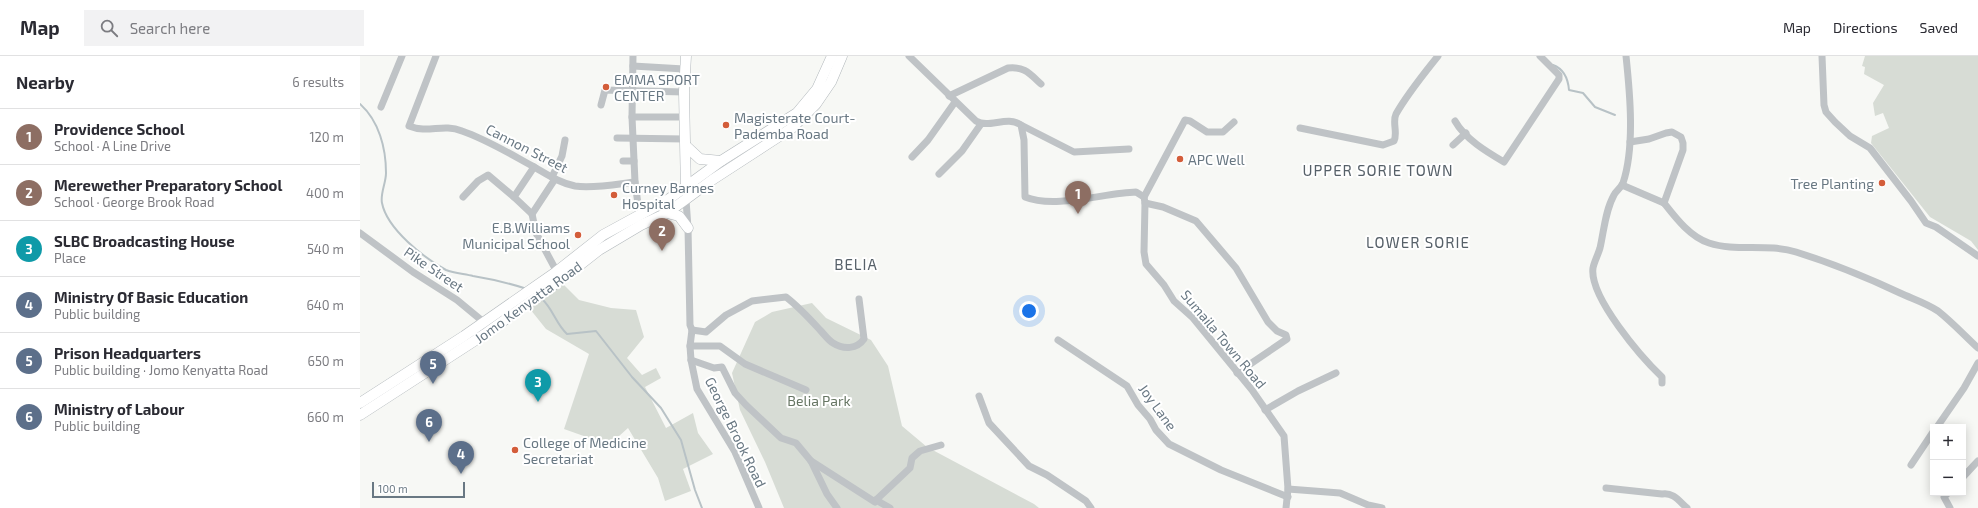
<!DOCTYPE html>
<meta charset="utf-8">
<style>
body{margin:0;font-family:"Exo 2",sans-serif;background:#f2f2f3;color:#2b2b33}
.controls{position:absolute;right:12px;bottom:12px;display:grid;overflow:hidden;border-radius:0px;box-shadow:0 2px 10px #0003}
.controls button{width:36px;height:36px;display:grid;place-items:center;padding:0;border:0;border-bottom:1px solid #e1e1e2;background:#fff;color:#2b2b33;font:20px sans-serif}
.scale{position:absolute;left:12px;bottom:10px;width:93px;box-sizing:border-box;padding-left:4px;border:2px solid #697883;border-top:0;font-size:11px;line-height:14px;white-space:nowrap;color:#697883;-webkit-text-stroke:3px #fff;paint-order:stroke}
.you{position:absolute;left:669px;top:255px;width:14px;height:14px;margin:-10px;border:3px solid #fff;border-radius:50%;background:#1a73e8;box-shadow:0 0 0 6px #1a73e833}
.badge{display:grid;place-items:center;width:26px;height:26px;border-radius:50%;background:#d35d3a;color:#fff;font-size:13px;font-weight:700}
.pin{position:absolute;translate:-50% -33px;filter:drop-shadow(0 1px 2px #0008)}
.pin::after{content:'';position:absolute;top:21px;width:14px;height:12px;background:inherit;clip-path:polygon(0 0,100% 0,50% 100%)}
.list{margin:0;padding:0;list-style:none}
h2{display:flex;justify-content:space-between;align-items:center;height:52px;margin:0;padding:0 16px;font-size:17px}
h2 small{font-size:13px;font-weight:400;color:#7c7c81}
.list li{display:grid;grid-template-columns:26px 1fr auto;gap:12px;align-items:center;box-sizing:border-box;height:56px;padding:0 16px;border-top:1px solid #e1e1e2}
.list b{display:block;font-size:15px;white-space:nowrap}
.list p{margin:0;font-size:13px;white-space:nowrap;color:#7c7c81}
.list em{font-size:13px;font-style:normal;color:#7c7c81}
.icon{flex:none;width:22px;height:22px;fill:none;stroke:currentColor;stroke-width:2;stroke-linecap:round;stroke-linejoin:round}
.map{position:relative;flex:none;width:1618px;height:452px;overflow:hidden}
header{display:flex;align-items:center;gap:24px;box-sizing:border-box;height:56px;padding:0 20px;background:#fff;border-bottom:1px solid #e1e1e2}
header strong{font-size:19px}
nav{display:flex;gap:22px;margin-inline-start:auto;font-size:14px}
.search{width:280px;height:36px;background:#f2f2f3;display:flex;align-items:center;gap:10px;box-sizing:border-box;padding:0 14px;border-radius:0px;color:#7c7c81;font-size:15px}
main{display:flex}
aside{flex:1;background:#fff}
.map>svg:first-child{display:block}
.green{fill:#d7dcd5}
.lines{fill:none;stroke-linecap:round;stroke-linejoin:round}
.stream{stroke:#b8c2c6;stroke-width:2}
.secondary-casing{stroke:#b1b7bb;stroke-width:11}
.minor{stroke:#bfc3c6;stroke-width:7}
.secondary{stroke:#fff;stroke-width:10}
.poi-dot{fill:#d35d3a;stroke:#fff;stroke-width:1.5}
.labels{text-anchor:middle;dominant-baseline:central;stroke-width:4;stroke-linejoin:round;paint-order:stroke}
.poi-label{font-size:14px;fill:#697883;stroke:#fff;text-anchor:start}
.street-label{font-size:14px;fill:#697883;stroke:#fff}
.park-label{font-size:14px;fill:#677664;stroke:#fff}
.neighbourhood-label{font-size:15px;letter-spacing:1px;fill:#576169;stroke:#fff}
</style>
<header>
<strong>Map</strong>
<div class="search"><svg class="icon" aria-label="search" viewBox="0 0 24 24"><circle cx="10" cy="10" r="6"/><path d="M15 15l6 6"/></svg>Search here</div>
<nav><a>Map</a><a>Directions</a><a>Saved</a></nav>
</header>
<main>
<aside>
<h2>Nearby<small>6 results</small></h2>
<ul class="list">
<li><span class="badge" style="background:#8d6e63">1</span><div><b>Providence School</b><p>School · A Line Drive</p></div><em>120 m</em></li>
<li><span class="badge" style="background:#8d6e63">2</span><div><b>Merewether Preparatory School</b><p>School · George Brook Road</p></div><em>400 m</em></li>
<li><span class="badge" style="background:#0f9aa8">3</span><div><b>SLBC Broadcasting House</b><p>Place</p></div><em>540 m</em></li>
<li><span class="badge" style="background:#5c6f8a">4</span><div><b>Ministry Of Basic Education</b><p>Public building</p></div><em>640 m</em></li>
<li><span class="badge" style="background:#5c6f8a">5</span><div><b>Prison Headquarters</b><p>Public building · Jomo Kenyatta Road</p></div><em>650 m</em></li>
<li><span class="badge" style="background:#5c6f8a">6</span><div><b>Ministry of Labour</b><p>Public building</p></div><em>660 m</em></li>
</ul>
</aside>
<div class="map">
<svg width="1618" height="452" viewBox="0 0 1618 452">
<rect width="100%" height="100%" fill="#f7f8f5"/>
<g class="green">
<polygon points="1505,0 1618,0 1618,194 1611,185 1570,161 1511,87 1512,80 1529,72 1523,57 1515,60 1513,47 1524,29 1504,18 1505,11 1502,10"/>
<polygon points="202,227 219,244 251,252 276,254 284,281 267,302 282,319 296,312 301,322 285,331 306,372 333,357 338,377 353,398 323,413 331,435 305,445 298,422 268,372 249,389 204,373 229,298 186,273 166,248"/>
<polygon points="452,247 466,262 511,284 528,310 542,370 567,391 674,448 679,452 424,452 405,406 380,354 372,317 395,266 412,256"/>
</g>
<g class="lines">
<g class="stream">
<path d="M1193,9c11,4 15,13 16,25l14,3 12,14 20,8"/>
<path d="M0,48c19,17 26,44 26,69 0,10 -6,21 -4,30 5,26 42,55 64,67 8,3 19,4 27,6 18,3 36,7 54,13"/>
<path d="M182,243c11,10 14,25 25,35l29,-3 36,46 29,31 20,32 14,50 7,18"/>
</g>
<g class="secondary-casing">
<g id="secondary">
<polyline points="326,0 324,36 326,136"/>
<polyline points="326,90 340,103 361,105"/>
<polyline points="307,157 319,160 328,172"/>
<polyline points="0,347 104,280 196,216 243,179 309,143 361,105 437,57 457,33 472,0"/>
<polyline points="0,359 125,278 202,223 239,194 281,169 307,157 352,124 432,72 456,48 471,26 482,0"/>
</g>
</g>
<g class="minor">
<path d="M76,0l-27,70c20,8 33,-3 53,5 26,9 50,24 74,37 12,7 24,15 39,18 17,3 43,-2 60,-4"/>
<polyline points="273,0 272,61 275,126 280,163"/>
<path d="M549,0l67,65c13,8 31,-6 45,4l3,15 1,57c30,12 79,-4 111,-5l8,5 1,6 -1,49 2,12 18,21 10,16 19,17 59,72 32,46 4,53 -2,19"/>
<path d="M1266,0c4,38 9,91 -3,127 -2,5 -7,8 -9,12 -9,16 -10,36 -14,53 -2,7 -6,14 -7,20 -4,29 49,90 69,109v6"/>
<polyline points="1462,0 1464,49 1466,56 1475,66 1490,80 1510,92 1551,145 1566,167 1576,171 1618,200"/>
<polyline points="273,10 324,13"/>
<path d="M589,40l59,-28c16,-2 22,6 33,16"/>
<polyline points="241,49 245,34 324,36"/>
<polyline points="21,51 42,0"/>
<polyline points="272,61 325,61"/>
<path d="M1095,65c10,18 32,31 49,41l55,-83v-4l-19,-19"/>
<polyline points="661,69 714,96 769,93"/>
<path d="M940,72l83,17 11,-4c4,-8 -2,-19 2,-27 12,-21 27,-39 42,-58"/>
<polyline points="257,82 325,83"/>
<path d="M1270,86l19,-3 17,-6 6,-1 9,5 2,6v7l-19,53c11,14 26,34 45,40 27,9 58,0 87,9 35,11 70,25 104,41 13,6 26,10 38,18 14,11 27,25 40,37"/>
<polyline points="1093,89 1106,77"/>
<polyline points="552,101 568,84 595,46"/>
<polyline points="263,105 274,105"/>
<polyline points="579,118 602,95 621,68"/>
<polyline points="192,121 202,100 205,84"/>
<polyline points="195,123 172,158 176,177 198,218"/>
<polyline points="1262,129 1304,147"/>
<polyline points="103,141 118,125 128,119 154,141 174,111"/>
<polyline points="154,141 172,158"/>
<polyline points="784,141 825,64 830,65 847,76 863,76 874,66"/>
<polyline points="326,144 328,172 330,269 332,274 330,290 331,304 337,333 375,396 399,452"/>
<polyline points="785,147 803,151 836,165 876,212 908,266 917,275 926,279 927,283 877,317"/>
<polyline points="0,177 53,216 97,244 126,268"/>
<path d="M332,274l14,2 20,-17 26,-14 34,-4c13,10 23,21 34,33 4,4 8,10 13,13 11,7 24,6 31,-4l-5,-40"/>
<polyline points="698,284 767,330 778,349 790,363 796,374 809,388 861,414 928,441"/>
<polyline points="330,290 360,290 385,308 446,334"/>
<polyline points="331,304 354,312 362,311 375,337 386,349 421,382 436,387 451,405 467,438 477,452"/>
<polyline points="619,340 629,367 669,410 687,419 726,445 731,452"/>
<polyline points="905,354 938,335 976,317"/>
<polyline points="1577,371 1604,332 1618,307"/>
<polyline points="451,405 515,446 516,444 530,452"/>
<polyline points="1551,409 1573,376"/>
<polyline points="1603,421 1618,405"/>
<path d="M1246,432l56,6c11,-2 17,7 25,14"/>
<polyline points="928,433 980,437 1008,449 1022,452"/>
<polyline points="1588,437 1584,441 1590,452"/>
<polyline points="516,444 550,412 552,402 560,395 581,389"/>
</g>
<use href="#secondary" class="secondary"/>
</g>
<g class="poi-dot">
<circle cx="246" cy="31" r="4"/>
<circle cx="366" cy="69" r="4"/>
<circle cx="820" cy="103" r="4"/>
<circle cx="1522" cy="127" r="4"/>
<circle cx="254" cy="139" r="4"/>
<circle cx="218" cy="179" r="4"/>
<circle cx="155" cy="394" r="4"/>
</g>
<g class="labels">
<g class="poi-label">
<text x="254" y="23">EMMA SPORT<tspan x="254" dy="16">CENTER</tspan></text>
<text x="374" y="61">Magisterate Court-<tspan x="374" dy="16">Pademba Road</tspan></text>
<text x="828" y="103">APC Well</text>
<text x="1514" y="127" text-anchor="end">Tree Planting</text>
<text x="262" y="131">Curney Barnes<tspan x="262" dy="16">Hospital</tspan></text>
<text x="210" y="171" text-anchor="end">E.B.Williams<tspan x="210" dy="16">Municipal School</tspan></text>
<text x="163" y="386">College of Medicine<tspan x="163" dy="16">Secretariat</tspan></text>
</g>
<g class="street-label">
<text transform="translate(167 92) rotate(27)">Cannon Street</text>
<text transform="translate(74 213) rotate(34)">Pike Street</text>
<text transform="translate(168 246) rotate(-36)">Jomo Kenyatta Road</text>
<text transform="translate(864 283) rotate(50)">Sumaila Town Road</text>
<text transform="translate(798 351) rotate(54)">Joy Lane</text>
<text transform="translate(376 376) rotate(64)">George Brook Road</text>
</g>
<g class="park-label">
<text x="459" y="344">Belia Park</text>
</g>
<g class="neighbourhood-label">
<text x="1018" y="114">UPPER SORIE TOWN</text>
<text x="1058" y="186">LOWER SORIE</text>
<text x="496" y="208">BELIA</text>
</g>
</g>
</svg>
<div class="controls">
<button>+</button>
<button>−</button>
</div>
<div class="scale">100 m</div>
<div class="you"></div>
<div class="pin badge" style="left:718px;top:158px;background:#8d6e63">1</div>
<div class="pin badge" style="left:302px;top:195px;background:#8d6e63">2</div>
<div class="pin badge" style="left:178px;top:346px;background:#0f9aa8">3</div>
<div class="pin badge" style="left:101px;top:418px;background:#5c6f8a">4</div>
<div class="pin badge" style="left:73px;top:328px;background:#5c6f8a">5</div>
<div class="pin badge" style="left:69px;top:386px;background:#5c6f8a">6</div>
</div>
</main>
